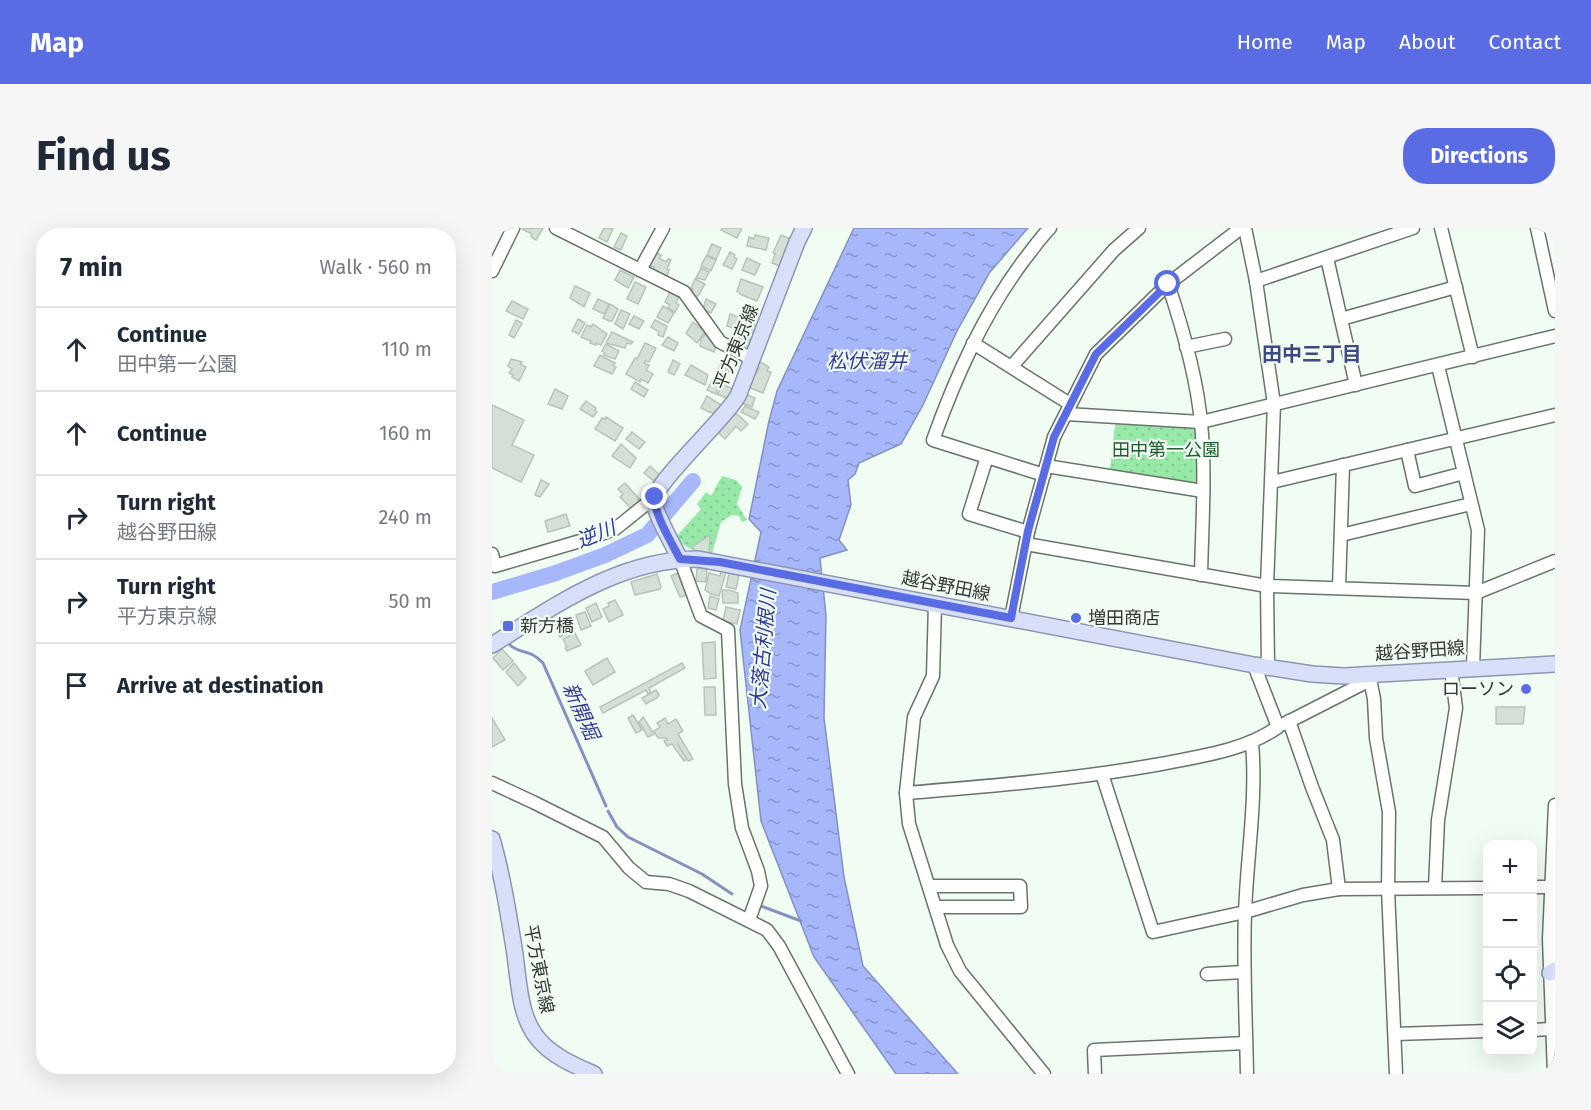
<!DOCTYPE html>
<meta charset="utf-8">
<style>
body{margin:0;font-family:"Fira Sans","Noto Sans JP",sans-serif;background:#f6f6f7;color:#1f2937}
.controls{position:absolute;right:18px;bottom:18px;display:grid;overflow:hidden;border-radius:12px;box-shadow:0 6px 24px #0002}
.controls button{width:54px;height:54px;display:grid;place-items:center;padding:0;border:0;border-bottom:2px solid #e0e1e3;background:#fff;color:#1f2937;font:30px sans-serif}
.stop{position:absolute;width:18px;height:18px;margin:-14px;border:4px solid #5a6ce3;border-radius:50%;background:#fff}
.stop.end{background:#5a6ce3;border-color:#fff;box-shadow:0 2px 6px #0008}
.list{margin:0;padding:0;list-style:none}
h2{display:flex;justify-content:space-between;align-items:center;height:78px;margin:0;padding:0 24px;font-size:26px}
h2 small{font-size:20px;font-weight:400;color:#747a83}
.list li{display:grid;grid-template-columns:39px 1fr auto;gap:18px;align-items:center;box-sizing:border-box;height:84px;padding:0 24px;border-top:2px solid #e0e1e3}
.list b{display:block;font-size:22px;white-space:nowrap}
.list p{margin:0;font-size:20px;white-space:nowrap;color:#747a83}
.list em{font-size:20px;font-style:normal;color:#747a83}
.icon{flex:none;width:33px;height:33px;fill:none;stroke:currentColor;stroke-width:2;stroke-linecap:round;stroke-linejoin:round}
.map{position:relative;flex:none;width:1063px;height:846px;overflow:hidden;border-radius:24px}
header{display:flex;align-items:center;gap:36px;box-sizing:border-box;height:84px;padding:0 30px;background:#5a6ce3;color:#fff}
header strong{font-size:28px}
nav{display:flex;gap:33px;margin-inline-start:auto;font-size:21px}
.intro{display:flex;align-items:center;justify-content:space-between;box-sizing:border-box;height:144px;padding:0 36px}
h1{margin:0;font-size:42px}
.button{padding:15px 27px;border-radius:24px;background:#5a6ce3;color:#fff;font-size:21px;font-weight:700}
main{display:flex;gap:36px;padding:0 36px}
aside{flex:1;background:#fff;border-radius:24px;box-shadow:0 6px 24px #0002}
.map>svg:first-child{display:block}
.park{fill:url(#park-dots)}
.water{fill:url(#water-ripples);stroke:#8491c0;stroke-width:1.5}
.lines{fill:none;stroke-linecap:round;stroke-linejoin:round}
.stream{stroke:#8491c0;stroke-width:3}
.river{stroke:#a6b7fc;stroke-width:16}
.building{fill:#d4e0d6;stroke:#b8c3ba;stroke-width:1.5}
.minor-casing{stroke:#6a746b;stroke-width:15}
.major-casing{stroke:#8d96b1;stroke-width:18}
.minor{stroke:#fff;stroke-width:12}
.major{stroke:#d7dff9;stroke-width:15}
.route{stroke:#5a6ce3;stroke-width:8}
.poi-dot{fill:#5a6ce3;stroke:#f1fdf3;stroke-width:2}
.labels{text-anchor:middle;dominant-baseline:central;stroke-width:4.5;stroke-linejoin:round;paint-order:stroke}
.street-label{font-size:18px;fill:#333733;stroke:#f1fdf3}
.park-label{font-size:18px;fill:#1f5b30;stroke:#f1fdf3}
.poi-label{font-size:18px;fill:#333733;stroke:#f1fdf3;text-anchor:start}
.neighbourhood-label{font-size:20px;font-weight:bold;fill:#3d4985;stroke:#f1fdf3}
.water-label{font-size:20px;font-style:italic;fill:#323b9c;stroke:#f1fdf3}
</style>
<header>
<strong>Map</strong>
<nav><a>Home</a><a>Map</a><a>About</a><a>Contact</a></nav>
</header>
<div class="intro"><h1>Find us</h1><a class="button">Directions</a></div>
<main>
<aside>
<h2>7 min<small>Walk · 560 m</small></h2>
<ul class="list">
<li><svg class="icon" aria-label="ahead" viewBox="0 0 24 24"><path d="M12 20V5M6 11l6-6 6 6"/></svg><div><b>Continue</b><p>田中第一公園</p></div><em>110 m</em></li>
<li><svg class="icon" aria-label="ahead" viewBox="0 0 24 24"><path d="M12 20V5M6 11l6-6 6 6"/></svg><div><b>Continue</b></div><em>160 m</em></li>
<li><svg class="icon" aria-label="right" viewBox="0 0 24 24"><path d="M7 20v-9h11M14 6l5 5-5 5"/></svg><div><b>Turn right</b><p>越谷野田線</p></div><em>240 m</em></li>
<li><svg class="icon" aria-label="right" viewBox="0 0 24 24"><path d="M7 20v-9h11M14 6l5 5-5 5"/></svg><div><b>Turn right</b><p>平方東京線</p></div><em>50 m</em></li>
<li><svg class="icon" aria-label="arrive" viewBox="0 0 24 24"><path d="M6 21V4h12l-3 4 3 4H6"/></svg><div><b>Arrive at destination</b></div></li>
</ul>
</aside>
<div class="map">
<svg width="1063" height="846" viewBox="0 0 1063 846">
<defs>
<pattern id="park-dots" width="8" height="8" patternUnits="userSpaceOnUse" patternTransform="scale(1.5)"><rect width="8" height="8" fill="#97e9a8"/><path d="M2 2h.1M6 6h.1" fill="none" stroke="#83c891" stroke-width="1.8" stroke-linecap="round"/></pattern>
<pattern id="water-ripples" width="26" height="14" patternUnits="userSpaceOnUse" patternTransform="scale(1.5)"><rect width="26" height="14" fill="#a6b7fc"/><path d="M2 4q2-2 4 0t4 0M15 11q2-2 4 0t4 0" fill="none" stroke="#8896cd"/></pattern>
</defs>
<rect width="100%" height="100%" fill="#f1fdf3"/>
<g class="park">
<polygon points="624,189 706,194 705,257 618,241"/>
<path d="M230,248l14,4 6,7 -5,17 10,16 -5,2 -3,-6 -7,-1 -11,7 -9,31c-14,0 -27,-4 -36,-16l25,-28 -4,-5 9,-12 5,4z"/>
</g>
<polygon class="water" points="362,0 536,0 498,44 465,103 431,177 409,216 367,235 363,246 356,252 359,277 347,312 355,322 328,330 334,387 332,490 352,649 371,738 466,846 404,846 322,729 269,593 248,402 269,304 257,291 277,193 285,163"/>
<g class="lines">
<g class="stream">
<polyline points="10,394 12,400"/>
<path d="M18,417c11,10 19,3 33,18l63,143"/>
<polyline points="116,583 125,599 136,609 210,646 240,666"/>
<polyline points="269,678 309,693"/>
</g>
<polyline class="river" points="0,364 61,346 113,327 155,307 201,253"/>
</g>
<g class="building">
<polygon points="51,0 44,12 39,9 40,6 30,1"/>
<polygon points="112,0 121,1 115,14 107,10"/>
<polygon points="230,0 250,0 245,10 229,2"/>
<polygon points="129,5 135,8 129,22 122,19"/>
<polygon points="263,7 277,10 274,22 255,18 257,9 262,11"/>
<polygon points="289,7 301,12 290,39 280,35 283,26 281,25"/>
<polygon points="220,16 229,20 224,31 215,27"/>
<polygon points="163,24 169,27 167,30 174,34 176,31 179,32 175,41 177,42 175,48 161,42 162,39 157,37"/>
<polygon points="238,24 243,27 242,29 245,31 240,41 231,37"/>
<polygon points="214,28 224,32 219,43 209,38"/>
<polygon points="255,30 268,36 263,47 250,42"/>
<polygon points="209,40 217,44 213,52 204,50"/>
<polygon points="128,42 142,49 136,60 123,52"/>
<polygon points="203,51 213,56 206,68 203,69 199,65 201,61 199,60"/>
<polygon points="249,51 271,59 265,73 250,67 245,63"/>
<polygon points="143,54 154,59 146,76 135,71"/>
<polygon points="83,58 98,65 92,79 78,70"/>
<polygon points="178,64 187,69 184,75 187,77 183,84 176,80 178,77 173,74"/>
<polygon points="106,71 117,76 112,86 101,81"/>
<polygon points="214,71 224,76 219,85 211,81"/>
<polygon points="20,73 36,81 31,91 14,83"/>
<polygon points="118,76 126,81 120,93 117,93 111,90"/>
<polygon points="171,78 182,85 176,95 165,89"/>
<polygon points="129,82 138,86 131,101 123,96"/>
<polygon points="238,86 251,91 247,102 235,98"/>
<polygon points="142,88 152,93 147,101 137,96"/>
<polygon points="86,91 93,95 87,106 80,103"/>
<polygon points="24,92 30,95 22,110 17,107"/>
<polygon points="163,92 175,98 171,109 166,107 167,104 159,99"/>
<polygon points="253,92 265,98 262,105 249,101"/>
<polygon points="201,94 213,104 205,115 194,105"/>
<polygon points="101,96 115,106 109,117 104,115 104,117 98,115 99,113 89,109 95,97 99,99"/>
<polygon points="120,104 141,114 139,116 135,115 133,120 114,115"/>
<polygon points="215,104 221,116 224,117 222,124 208,118 209,111"/>
<polygon points="248,105 258,110 257,112 261,113 259,119 249,116 249,114 245,113"/>
<polygon points="176,109 186,115 182,123 170,117"/>
<polygon points="153,115 164,120 157,134 153,133 152,135 157,137 154,142 161,146 156,155 149,151 148,154 134,146 143,130 145,131"/>
<polygon points="114,116 127,123 123,131 112,127 113,125 110,123"/>
<polygon points="108,127 123,135 121,137 124,139 120,146 102,138"/>
<polygon points="19,131 30,134 28,136 34,139 27,153 20,149 21,147 17,145 20,141 16,138"/>
<polygon points="181,132 188,136 182,147 176,144"/>
<polygon points="266,133 277,139 275,143 279,144 271,165 256,159 263,144 265,145 267,140 265,138"/>
<polygon points="199,137 216,147 213,157 193,147"/>
<polygon points="228,137 238,142 233,150 224,145"/>
<polygon points="222,149 229,153 223,166 215,162"/>
<polygon points="143,154 156,162 152,169 139,161"/>
<polygon points="231,156 241,161 236,171 225,166"/>
<polygon points="63,161 76,168 70,181 56,176"/>
<polygon points="253,166 263,170 260,179 250,175"/>
<polygon points="215,168 232,179 228,184 224,182 222,185 217,184 209,180"/>
<polygon points="94,173 104,180 103,182 105,184 101,189 88,181"/>
<polygon points="0,177 32,192 20,217 42,227 29,254 0,240"/>
<polygon points="253,178 267,184 263,191 249,184"/>
<polygon points="244,185 256,196 249,203 244,198 233,211 226,204"/>
<polygon points="114,189 131,200 123,213 103,201 110,190 113,191"/>
<polygon points="140,204 153,214 147,221 134,211"/>
<polygon points="129,216 144,230 138,240 120,228"/>
<polygon points="158,238 169,248 165,253 163,251 162,253 152,245"/>
<polygon points="49,252 57,256 48,269 43,267"/>
<polygon points="133,255 149,273 140,281 128,269 131,266 126,261"/>
<polygon points="74,286 78,298 56,304 53,293"/>
<polygon points="218,307 217,325 202,323 201,318"/>
<polygon points="205,340 215,341 214,354 204,353"/>
<polygon points="229,343 234,344 227,368 219,366 213,362 217,345 228,348"/>
<polygon points="186,345 195,367 188,369 179,348"/>
<polygon points="237,345 247,347 244,361 234,359"/>
<polygon points="165,346 169,359 168,361 143,367 139,354"/>
<polygon points="230,362 237,362 246,365 246,375 231,375"/>
<polygon points="218,368 227,371 224,382 216,380"/>
<polygon points="123,372 131,387 117,394 111,381 117,378 116,375"/>
<polygon points="104,375 110,389 100,394 94,380"/>
<polygon points="234,379 248,382 245,396 231,393"/>
<polygon points="93,384 99,398 89,402 84,387"/>
<polygon points="77,391 82,403 68,409 62,397"/>
<polygon points="83,405 89,417 75,423 73,420 75,419 71,411"/>
<polygon points="223,414 224,450 212,451 210,415"/>
<polygon points="10,421 21,433 11,442 1,430"/>
<polygon points="115,430 123,444 101,457 93,443"/>
<polygon points="22,435 34,450 26,458 14,444"/>
<polygon points="190,435 193,440 157,460 159,464 156,466 154,462 111,485 108,479"/>
<polygon points="212,459 223,459 224,487 213,487"/>
<polygon points="164,462 167,467 165,470 154,476 150,470"/>
<polygon points="1004,479 1033,479 1031,496 1004,496"/>
<polygon points="141,487 150,502 144,505 136,490"/>
<polygon points="151,489 162,506 156,509 147,494"/>
<polygon points="0,490 13,512 0,519"/>
<polygon points="173,490 176,496 184,491 191,503 186,506 201,531 196,533 185,515 195,531 192,533 180,516 175,518 172,513 175,512 174,510 166,510 162,503 168,499 165,495"/>
</g>
<g class="lines">
<g class="minor-casing">
<g id="minor">
<polyline points="64,0 192,64 228,114 260,131"/>
<polyline points="753,0 764,53 782,176 775,358 776,439"/>
<polyline points="949,0 981,129"/>
<polyline points="1045,0 1063,83"/>
<polyline points="835,30 864,157"/>
<polyline points="148,42 171,0"/>
<polyline points="0,43 21,0"/>
<polyline points="764,53 921,0"/>
<path d="M676,56c14,42 29,94 33,139 5,50 1,102 0,152"/>
<polyline points="849,91 964,59"/>
<polyline points="481,115 578,176"/>
<polyline points="694,119 733,111"/>
<polyline points="520,138 622,22 647,0"/>
<polyline points="946,138 986,302 981,439"/>
<polyline points="574,186 709,194 1063,108"/>
<polyline points="915,222 923,258 972,245"/>
<polyline points="495,229 477,286 536,304"/>
<polyline points="554,238 711,263"/>
<path d="M552,247l-111,-35c23,-64 50,-125 91,-180 9,-11 16,-22 26,-32"/>
<polyline points="780,254 1063,187"/>
<polyline points="849,307 979,276"/>
<polyline points="534,316 775,358 984,365 1063,333"/>
<polyline points="0,326 3,338 95,311 123,301 163,269"/>
<polyline points="188,331 209,388 236,402 243,556 250,600 266,643 269,658 257,692"/>
<polyline points="847,360 851,237"/>
<polyline points="443,376 441,448 422,489 414,565 417,596 455,717 468,743 552,846"/>
<polyline points="519,390 536,304 562,209 604,126 676,56 749,0"/>
<polyline points="877,446 882,471 884,510 897,584 896,661 904,846"/>
<polyline points="797,493 820,559 841,612 847,661"/>
<polyline points="792,496 878,452"/>
<polyline points="610,546 661,704 753,684 811,667 847,661 996,660"/>
<polyline points="0,555 41,574 111,609 137,640 154,654 177,656 197,663 275,702 287,718 356,846"/>
<path d="M414,565c86,-7 171,-14 255,-29 40,-8 83,-13 117,-37l-24,-62"/>
<polyline points="437,658 528,658 529,679 444,679"/>
<polyline points="1040,659 1063,659"/>
<polyline points="943,660 946,592 964,480 959,441"/>
<polyline points="715,746 752,744"/>
<polyline points="1040,802 1059,801"/>
<polyline points="903,806 996,803"/>
<polyline points="603,846 602,822 754,815"/>
<path d="M755,846c-1,-54 -4,-108 -2,-161 2,-57 12,-114 7,-170"/>
<polyline points="1062,846 1057,711 1063,577"/>
</g>
</g>
<g class="major-casing">
<g id="major">
<path d="M188,331c-6,-12 -27,-49 -26,-59 2,-19 71,-81 84,-104l59,-154 7,-14"/>
<path d="M0,417c64,-40 128,-86 206,-86l556,106 58,9 32,2 211,-12"/>
<path d="M0,611c10,35 16,72 22,109 5,30 4,68 25,92 15,17 35,25 55,34"/>
<polyline points="1058,745 1063,742"/>
</g>
</g>
<use href="#minor" class="minor"/>
<use href="#major" class="major"/>
</g>
<g class="lines">
<path class="route" d="M163,269c-2,16 17,46 25,62l40,3 291,56 17,-87 26,-94 42,-83 72,-70"/>
</g>
<g class="poi-dot">
<circle cx="584" cy="390" r="6"/>
<rect x="10" y="392" width="12" height="12" rx="3"/>
<circle cx="1034" cy="461" r="6"/>
</g>
<g class="labels">
<g class="street-label">
<text transform="translate(244 119) rotate(-68)">平方東京線</text>
<text transform="translate(454 358) rotate(11)">越谷野田線</text>
<text transform="translate(928 423) rotate(-4)">越谷野田線</text>
<text transform="translate(47 741) rotate(79)">平方東京線</text>
</g>
<g class="park-label">
<text x="674" y="222">田中第一公園</text>
</g>
<g class="poi-label">
<text x="596" y="390">増田商店</text>
<text x="28" y="398">新方橋</text>
<text x="1022" y="461" text-anchor="end">ローソン</text>
</g>
<g class="neighbourhood-label">
<text x="820" y="126">田中三丁目</text>
</g>
<g class="water-label">
<text x="375" y="133">松伏溜井</text>
<text transform="translate(104 306) rotate(-22)">逆川</text>
<text transform="translate(271 421) rotate(-85)">大落古利根川</text>
<text transform="translate(89 483) rotate(66)">新開堀</text>
</g>
</g>
</svg>
<div class="controls">
<button>+</button>
<button>−</button>
<button><svg class="icon" aria-label="locate" viewBox="0 0 24 24"><circle cx="12" cy="12" r="6"/><path d="M12 2v4M12 18v4M2 12h4M18 12h4"/></svg></button>
<button><svg class="icon" aria-label="layers" viewBox="0 0 24 24"><path d="M12 4l9 5-9 5-9-5zM3 14l9 5 9-5"/></svg></button>
</div>
<div class="stop" style="left:676px;top:56px"></div>
<div class="stop end" style="left:163px;top:269px"></div>
</div>
</main>
